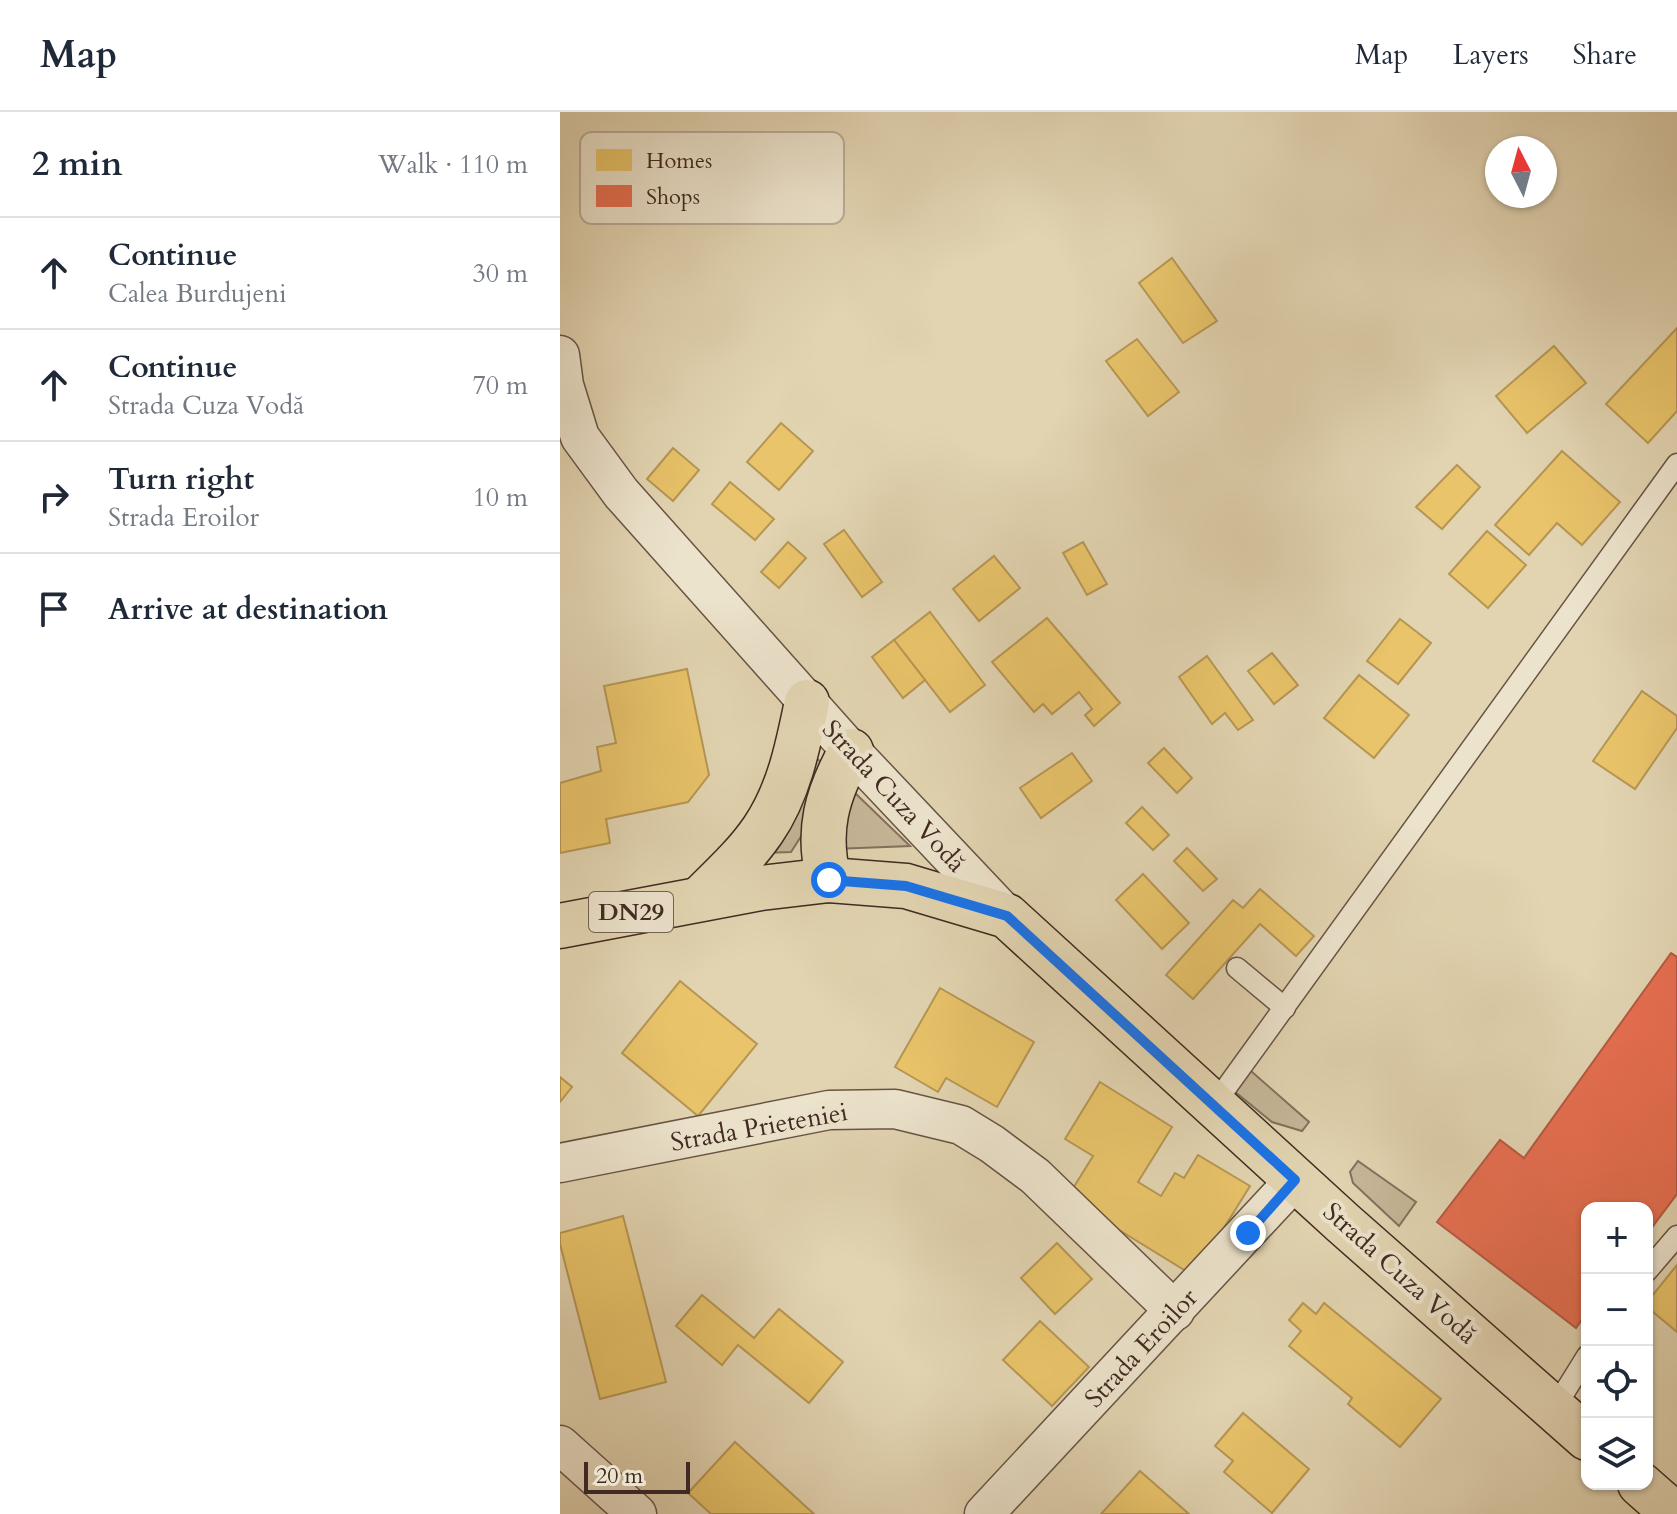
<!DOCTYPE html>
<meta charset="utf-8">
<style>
body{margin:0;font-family:Cardo,serif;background:#f6f6f7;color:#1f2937}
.controls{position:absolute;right:24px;bottom:24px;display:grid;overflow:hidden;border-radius:16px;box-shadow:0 2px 6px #0004}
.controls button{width:72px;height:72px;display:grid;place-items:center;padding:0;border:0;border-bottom:2px solid #e0e1e3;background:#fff;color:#1f2937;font:40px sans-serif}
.compass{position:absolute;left:925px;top:24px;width:72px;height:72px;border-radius:50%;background:#fff;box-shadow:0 2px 6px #0004;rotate:354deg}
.scale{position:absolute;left:24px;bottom:20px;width:106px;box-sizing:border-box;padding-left:8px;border:4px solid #402a21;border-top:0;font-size:22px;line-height:28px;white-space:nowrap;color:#402a21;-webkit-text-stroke:6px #ece3cc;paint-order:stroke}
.stop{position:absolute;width:24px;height:24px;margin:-18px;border:6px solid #1a73e8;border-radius:50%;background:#fff}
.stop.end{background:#1a73e8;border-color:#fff;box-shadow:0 2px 8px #0008}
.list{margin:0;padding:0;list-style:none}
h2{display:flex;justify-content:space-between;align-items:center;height:104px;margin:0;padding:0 32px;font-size:34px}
h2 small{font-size:26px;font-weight:400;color:#747a83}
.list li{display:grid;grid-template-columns:52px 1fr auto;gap:24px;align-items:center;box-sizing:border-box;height:112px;padding:0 32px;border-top:2px solid #e0e1e3}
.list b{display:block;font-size:30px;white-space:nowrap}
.list p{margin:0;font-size:26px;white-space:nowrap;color:#747a83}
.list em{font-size:26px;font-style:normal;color:#747a83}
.icon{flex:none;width:44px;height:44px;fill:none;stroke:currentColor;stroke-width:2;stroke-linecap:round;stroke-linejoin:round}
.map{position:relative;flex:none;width:1117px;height:1402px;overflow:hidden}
header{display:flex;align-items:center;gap:48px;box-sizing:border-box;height:112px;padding:0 40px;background:#fff;border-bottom:2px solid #e0e1e3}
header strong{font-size:38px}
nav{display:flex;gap:44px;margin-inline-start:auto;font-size:28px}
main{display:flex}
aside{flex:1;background:#fff}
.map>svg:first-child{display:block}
.green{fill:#c6b799;stroke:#83705d;stroke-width:2}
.homes{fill:#e9c46a;stroke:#b69654;stroke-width:2}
.shops{fill:#e76f51;stroke:#b55a43;stroke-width:2}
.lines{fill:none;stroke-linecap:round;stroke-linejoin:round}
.lane-casing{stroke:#685445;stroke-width:23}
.street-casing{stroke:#685445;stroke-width:41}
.primary-casing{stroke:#402a21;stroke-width:47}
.lane{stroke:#ece3cc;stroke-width:20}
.street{stroke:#ece3cc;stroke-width:38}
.primary{stroke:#e2d4b1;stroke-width:44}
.route{stroke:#1a73e8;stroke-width:10}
.labels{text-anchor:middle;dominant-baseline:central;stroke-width:8;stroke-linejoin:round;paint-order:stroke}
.shield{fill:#ece3cc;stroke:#746254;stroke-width:2}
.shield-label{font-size:24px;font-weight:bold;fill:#402a21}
.street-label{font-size:26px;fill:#402a21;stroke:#ece3cc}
.key{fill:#ece3cc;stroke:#b8ac99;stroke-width:2}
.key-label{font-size:22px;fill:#402a21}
</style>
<header>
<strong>Map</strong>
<nav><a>Map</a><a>Layers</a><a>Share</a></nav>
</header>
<main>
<aside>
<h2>2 min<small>Walk · 110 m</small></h2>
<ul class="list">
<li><svg class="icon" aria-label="ahead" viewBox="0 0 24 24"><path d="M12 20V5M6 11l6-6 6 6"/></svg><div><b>Continue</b><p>Calea Burdujeni</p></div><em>30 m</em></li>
<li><svg class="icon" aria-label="ahead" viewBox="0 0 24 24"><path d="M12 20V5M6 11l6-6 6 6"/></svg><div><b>Continue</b><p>Strada Cuza Vodă</p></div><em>70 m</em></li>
<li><svg class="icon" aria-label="right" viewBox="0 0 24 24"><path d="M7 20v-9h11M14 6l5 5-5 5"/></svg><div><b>Turn right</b><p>Strada Eroilor</p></div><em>10 m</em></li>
<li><svg class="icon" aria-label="arrive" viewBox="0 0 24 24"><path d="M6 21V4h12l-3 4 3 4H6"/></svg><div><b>Arrive at destination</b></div></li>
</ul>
</aside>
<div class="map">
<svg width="1117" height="1402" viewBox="0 0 1117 1402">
<rect width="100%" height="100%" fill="#e2d4b1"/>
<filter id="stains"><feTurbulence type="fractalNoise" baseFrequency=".0025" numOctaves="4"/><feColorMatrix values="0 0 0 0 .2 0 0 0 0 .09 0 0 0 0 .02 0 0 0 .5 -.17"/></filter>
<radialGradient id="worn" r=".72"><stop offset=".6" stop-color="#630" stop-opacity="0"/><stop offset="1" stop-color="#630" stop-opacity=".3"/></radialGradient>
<g class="green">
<polygon points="254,644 261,650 247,715 231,740 204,741"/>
<polygon points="293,679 350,734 274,737"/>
<polygon points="683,952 749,1010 742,1019 712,1010 668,974"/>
<polygon points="798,1049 856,1090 839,1114 793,1071 790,1060"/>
</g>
<g class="homes">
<polygon points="612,146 657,209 623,231 579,171"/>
<polygon points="1117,216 1117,299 1088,331 1046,292"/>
<polygon points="577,227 619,280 588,304 546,249"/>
<polygon points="994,234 1026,271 967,321 936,284"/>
<polygon points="221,311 253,339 219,378 187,350"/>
<polygon points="113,336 139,358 113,389 87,367"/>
<polygon points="1002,339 1060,390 1022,433 997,411 969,443 935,413"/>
<polygon points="897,353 920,375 882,417 856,395"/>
<polygon points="170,370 214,407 195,428 152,392"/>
<polygon points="284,418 322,470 302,485 264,432"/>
<polygon points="927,419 966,453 928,496 889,462"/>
<polygon points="228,430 246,446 219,476 201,460"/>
<polygon points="523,430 547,472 527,483 503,441"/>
<polygon points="434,444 460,476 419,509 393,477"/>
<polygon points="370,500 425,573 390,600 334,528"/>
<polygon points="487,506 560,591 534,614 525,603 532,597 519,580 492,602 483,592 474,600 432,550"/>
<polygon points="840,507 871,531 838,572 807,549"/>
<polygon points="334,528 365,568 343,586 312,545"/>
<polygon points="712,541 738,573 714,592 688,559"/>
<polygon points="647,544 693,608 678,618 665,601 652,612 619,565"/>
<polygon points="127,557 149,663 128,690 46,707 50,731 0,741 0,671 41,659 37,635 56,631 44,574"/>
<polygon points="799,563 849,603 814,646 764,606"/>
<polygon points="1082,579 1117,604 1117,616 1075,677 1033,649"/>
<polygon points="604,636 632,666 617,681 588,651"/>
<polygon points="512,641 532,669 481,706 460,676"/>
<polygon points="582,695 609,723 593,738 566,711"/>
<polygon points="627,736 657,767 643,779 614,749"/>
<polygon points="583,762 629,811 602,837 556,788"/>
<polygon points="700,777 754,824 736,844 700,812 633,887 606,863 673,788 683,796"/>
<polygon points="120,869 197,932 138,1004 62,941"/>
<polygon points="380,876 474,930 437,995 386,966 378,980 335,955"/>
<polygon points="0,965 12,975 0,990"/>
<polygon points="540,970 612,1015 578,1070 601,1084 615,1061 624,1066 638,1043 690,1074 634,1164 507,1086 533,1044 505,1027"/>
<polygon points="63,1104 106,1270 40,1287 0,1132 0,1121"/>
<polygon points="497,1131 532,1167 495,1202 461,1166"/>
<polygon points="1117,1153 1117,1220 1087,1195 1087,1190"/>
<polygon points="142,1183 194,1226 219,1197 283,1250 249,1291 178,1233 162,1253 116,1214"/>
<polygon points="743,1191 756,1202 764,1191 881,1287 840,1335 788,1292 792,1286 729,1234 741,1219 729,1208"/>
<polygon points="480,1209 529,1255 492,1294 443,1248"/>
<polygon points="683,1301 749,1357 712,1401 664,1360 673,1349 655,1334"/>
<polygon points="175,1330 254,1402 151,1402 128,1381"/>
<polygon points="580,1359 629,1402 541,1402"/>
</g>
<polygon class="shops" points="1111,841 1117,845 1117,1082 1087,1122 1087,1096 1027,1096 1027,1200 1016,1216 877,1110 940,1028 964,1046"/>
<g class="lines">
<g class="lane-casing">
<g id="lane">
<polyline points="677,856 725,896"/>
<polyline points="653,994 1117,352"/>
<polyline points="1087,1159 1117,1124"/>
<polyline points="994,1297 1027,1244"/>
</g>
</g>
<g class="street-casing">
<g id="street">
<polyline points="0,243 4,273 20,325 61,381 291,639 447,804"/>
<polyline points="0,1051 269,998 335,997 401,1013 432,1032 475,1064 615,1199"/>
<polyline points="0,1333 77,1402"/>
<polyline points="424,1402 735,1068"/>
</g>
</g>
<g class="primary-casing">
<g id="primary">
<path d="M269,768c-13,-49 -2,-86 22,-129"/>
<path d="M141,786c22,-22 45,-43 62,-68 26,-38 35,-84 44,-128"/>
<polyline points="0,814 201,776 269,768 346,774 447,804 783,1111 1027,1326"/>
<polyline points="1080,1372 1114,1402"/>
</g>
</g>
<use href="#lane" class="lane"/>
<use href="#street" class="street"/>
<use href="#primary" class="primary"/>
</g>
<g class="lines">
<polyline class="route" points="269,768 346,774 447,804 735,1068 688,1121"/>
</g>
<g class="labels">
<rect class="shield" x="29" y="780" width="84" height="40" rx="6"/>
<g class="shield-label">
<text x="71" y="800">DN29</text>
</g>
<g class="street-label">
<text transform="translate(334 684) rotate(47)">Strada Cuza Vodă</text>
<text transform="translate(199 1015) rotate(-10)">Strada Prieteniei</text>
<text transform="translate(840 1161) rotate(42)">Strada Cuza Vodă</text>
<text transform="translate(581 1236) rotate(-47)">Strada Eroilor</text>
</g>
</g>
<rect x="20" y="20" width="264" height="92" rx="12" class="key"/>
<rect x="36" y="37" width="36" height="22" fill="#e9c46a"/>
<rect x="36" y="73" width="36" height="22" fill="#e76f51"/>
<g class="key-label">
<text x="86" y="56">Homes</text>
<text x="86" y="92">Shops</text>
</g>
<rect width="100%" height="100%" filter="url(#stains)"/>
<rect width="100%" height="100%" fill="url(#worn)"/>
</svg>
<div class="controls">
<button>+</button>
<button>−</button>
<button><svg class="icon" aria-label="locate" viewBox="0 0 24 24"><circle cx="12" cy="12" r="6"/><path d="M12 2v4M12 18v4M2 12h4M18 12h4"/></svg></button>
<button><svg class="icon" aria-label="layers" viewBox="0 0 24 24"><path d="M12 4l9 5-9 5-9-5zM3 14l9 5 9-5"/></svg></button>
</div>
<svg class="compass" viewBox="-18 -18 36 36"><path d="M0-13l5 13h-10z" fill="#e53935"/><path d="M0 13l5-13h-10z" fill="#747a83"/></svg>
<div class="scale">20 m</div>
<div class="stop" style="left:269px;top:768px"></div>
<div class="stop end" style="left:688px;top:1121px"></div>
</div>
</main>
